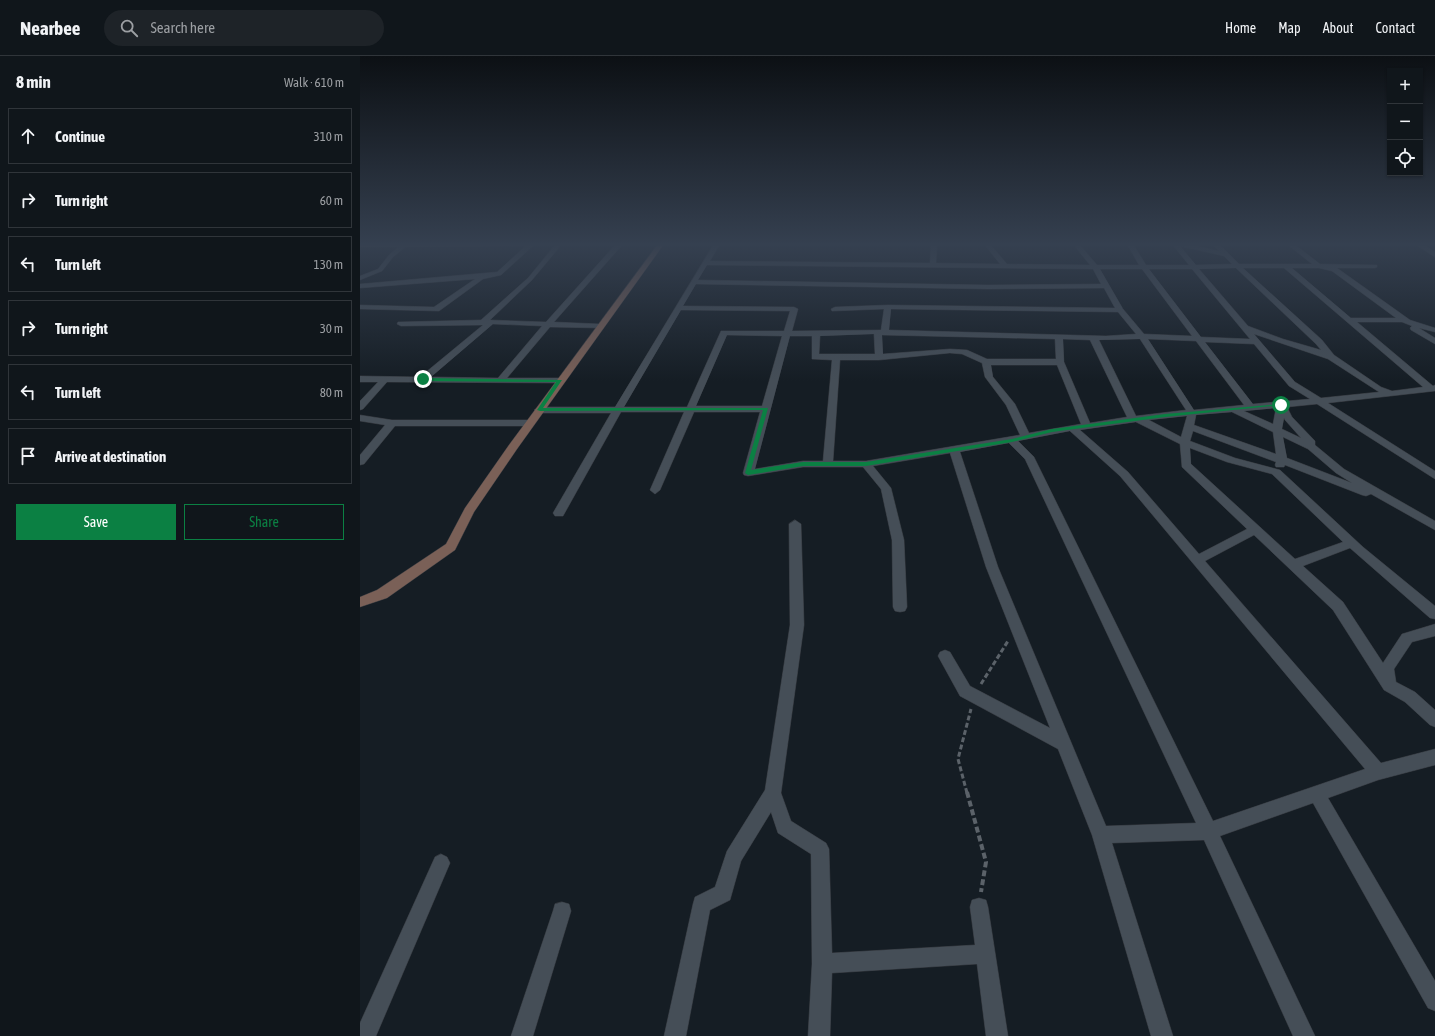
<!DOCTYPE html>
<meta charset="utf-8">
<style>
body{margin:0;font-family:"Asap Condensed",sans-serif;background:#1e2328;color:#f1f3f6}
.controls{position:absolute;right:12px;top:12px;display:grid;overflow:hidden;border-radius:0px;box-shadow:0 1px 3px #0004}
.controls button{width:36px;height:36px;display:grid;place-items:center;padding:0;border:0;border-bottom:1px solid #30353a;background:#10161b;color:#f1f3f6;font:20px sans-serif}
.stop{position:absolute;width:12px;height:12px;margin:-9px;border:3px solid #0b8043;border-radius:50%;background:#fff}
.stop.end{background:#0b8043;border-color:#fff;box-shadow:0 1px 4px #0008}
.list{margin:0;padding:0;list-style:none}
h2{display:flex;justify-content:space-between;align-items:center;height:52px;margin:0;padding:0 16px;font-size:17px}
h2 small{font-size:13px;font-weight:400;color:#9c9fa3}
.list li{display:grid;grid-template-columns:26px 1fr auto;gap:12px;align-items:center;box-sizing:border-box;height:56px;margin:0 8px 8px;padding:0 8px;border:1px solid #30353a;border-radius:0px}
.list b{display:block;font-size:15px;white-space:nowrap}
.list em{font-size:13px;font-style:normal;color:#9c9fa3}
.actions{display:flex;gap:8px;padding:12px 16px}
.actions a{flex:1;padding:9px 0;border:1px solid #0b8043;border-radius:0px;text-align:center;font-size:14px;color:#0b8043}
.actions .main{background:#0b8043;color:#fff}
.icon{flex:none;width:22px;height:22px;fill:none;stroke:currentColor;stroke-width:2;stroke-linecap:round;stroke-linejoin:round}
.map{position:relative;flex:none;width:1075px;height:980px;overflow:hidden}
header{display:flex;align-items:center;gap:24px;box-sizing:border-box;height:56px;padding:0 20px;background:#10161b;border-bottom:1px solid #30353a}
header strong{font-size:19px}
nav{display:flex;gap:22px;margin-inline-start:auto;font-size:14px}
.search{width:280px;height:36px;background:#1e2328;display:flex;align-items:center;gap:10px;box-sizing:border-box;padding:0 14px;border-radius:22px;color:#9c9fa3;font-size:15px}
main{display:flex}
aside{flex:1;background:#10161b}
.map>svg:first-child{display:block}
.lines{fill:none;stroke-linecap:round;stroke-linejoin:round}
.street-casing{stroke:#34383e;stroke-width:1}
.secondary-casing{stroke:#34383e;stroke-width:1}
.path-far1{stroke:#5b6269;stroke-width:3;stroke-dasharray:5 2.5;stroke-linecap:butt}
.path{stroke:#5b6269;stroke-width:4;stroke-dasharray:6 3;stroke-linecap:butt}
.street{fill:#454e57;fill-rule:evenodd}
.secondary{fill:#7a6057;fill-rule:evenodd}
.route{fill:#0b8043}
</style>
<header>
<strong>Nearbee</strong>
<div class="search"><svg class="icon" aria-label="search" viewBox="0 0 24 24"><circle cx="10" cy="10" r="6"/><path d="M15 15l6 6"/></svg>Search here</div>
<nav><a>Home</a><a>Map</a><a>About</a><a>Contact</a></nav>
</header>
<main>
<aside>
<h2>8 min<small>Walk · 610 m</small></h2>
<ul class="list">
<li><svg class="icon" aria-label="ahead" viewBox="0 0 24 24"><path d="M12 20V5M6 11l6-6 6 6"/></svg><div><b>Continue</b></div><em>310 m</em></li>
<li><svg class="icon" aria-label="right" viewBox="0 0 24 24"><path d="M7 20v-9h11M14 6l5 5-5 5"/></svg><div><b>Turn right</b></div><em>60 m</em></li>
<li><svg class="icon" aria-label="left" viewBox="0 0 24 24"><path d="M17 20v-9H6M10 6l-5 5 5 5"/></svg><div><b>Turn left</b></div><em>130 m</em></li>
<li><svg class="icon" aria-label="right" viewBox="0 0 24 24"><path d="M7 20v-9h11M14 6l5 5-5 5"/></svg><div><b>Turn right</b></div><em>30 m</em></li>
<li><svg class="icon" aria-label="left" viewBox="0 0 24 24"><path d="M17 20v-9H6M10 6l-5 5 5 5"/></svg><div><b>Turn left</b></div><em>80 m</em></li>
<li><svg class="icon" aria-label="arrive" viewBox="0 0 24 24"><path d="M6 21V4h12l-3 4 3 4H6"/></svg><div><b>Arrive at destination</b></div></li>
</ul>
<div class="actions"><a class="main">Save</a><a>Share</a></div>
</aside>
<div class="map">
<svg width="1075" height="980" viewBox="0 0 1075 980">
<rect width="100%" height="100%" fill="#151d24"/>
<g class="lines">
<g class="street-casing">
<g id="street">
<polygon points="42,188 49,188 33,201 22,215 0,224 0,220 18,213 29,199"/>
<polygon points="168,188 175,188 141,219 123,223 79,255 0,253 0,249 74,251 115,223 0,232 0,228 137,216"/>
<path d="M196,188h6l-30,36 -42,40 56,2 70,-78h7l-69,78 46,2h3v4l-53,-1 -43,51h53l3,1v4l-176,-1 -24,27 -3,1v-9l18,-19h-18v-6l60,1 63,-52 -82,1 -4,-2 1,-2 83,-2 47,-42zM133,268l49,2 -44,52 -67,-1z"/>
<path d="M354,188h6l-10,17 220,2 1,-19h6l-1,19 64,1 -16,-20h6l17,20 83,1 -17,-21h6l18,21h42l-12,-21h6l13,21h43l-17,-21h16l31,7 -7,-7h7l20,20h73l-25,-20h7l26,20 57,1v2l-2,1h-38l73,52 25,8v4l-16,-4 16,10v6l-24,-14 -1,-2 2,-2 -10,-4h-45l76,64 2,-1v6l-107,12 107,68v8l-118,-75 -30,3 5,10 23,24v4l29,24 91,52v9l-64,-36 -5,2 -4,-1 -77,-30 -1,2h-8l-1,-2 1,-3 -83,-31 -3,10 45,17 45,12 83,77 72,59v13l-5,-1 -80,-70 -47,18 40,36 40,61 19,-29 33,-10v12l-23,6 -18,27 2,13 19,10 20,18v17l-5,-2 -25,-23 -21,-12 -51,-80 -79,-75 -49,26 176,202 54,-14v16l-57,15 -50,18 107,183v30l-7,-3 -115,-205 -93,33 95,200h-22l-89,-196 -92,3 61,193h-22l-59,-201 -34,-86 -98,-53 -22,-40 2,-4 5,-2 5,2 20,34 80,42 -64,-161 -36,-114 -77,13 18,22 13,52 3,67 -2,4 -5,1 -5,-1 -2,-4 -1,-67 -11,-51 -18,-22h-60l-55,9 -4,-1 -1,-2 17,-61h-66l-34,78 -5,4 -5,-4 34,-78h-63l-58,104h-8l-2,-3 58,-100h-72l-5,-3 5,-3h76zM820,190l44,10 8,8 -36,1zM347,209l386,4 8,15 -113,1 -290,-5zM876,212l80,76 5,6 -38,-11 -35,-13 -49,-57zM883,212h41l139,119 -31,4 -11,-4 -47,-32 -12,-15zM932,212h27l13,3 64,47h-45zM740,213h42l50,67 -48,-2 -21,-25zM789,213h43l58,70 -49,-2zM336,228l292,5 116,-1 11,20 -227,-3 -53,2 -4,2 1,2 52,-2 -3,21 -89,1 6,-22 -4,-2 -111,-1zM531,253l227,3 18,22 -30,2 -217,-6zM321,254l109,1 -6,20h-63l-34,76h-63zM514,278l1,20h-56l1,-18zM894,278l74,25 51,33 -58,6 -26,-16zM367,279l55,1 -20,70h-66zM522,279l173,4 1,20h-69l-20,-9 -17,-1 -67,5zM430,280h22v23l20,1 -9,101h-20l-48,8zM703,283l27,1 37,77 -37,6 -26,-61zM780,283l46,71 -50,6 -37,-76zM788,283l48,2 48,64 -50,5zM845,286l49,2 35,42 21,13 -57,5zM590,297l12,1 20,9 3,14 21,28 14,30 -154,26h-33l7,-101h39zM631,309h66l24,59 -52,9 -14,-29 -22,-27zM916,352l-3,16 -29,-13zM872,356l41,20 3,22 -82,-29 2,-10zM827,360l-6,21 -32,-17zM924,362l1,2 16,18 -19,-9zM776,366l44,22 2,23 65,62 -48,25 -71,-82 -48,-42zM710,375l50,45 245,293 -152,52 -179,-364 -16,-16zM923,381l25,12 28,24 16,10 -65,-25zM649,387l16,16 171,364 -90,3 -108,-259 -38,-115zM830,392l37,14 45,12 71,68 -48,17 -104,-95z"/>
<polygon points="1055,188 1063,188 1075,196 1075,201"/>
<polygon points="0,359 32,364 170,364 175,367 170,370 35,370 4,408 0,409 0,399 25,369 0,365"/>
<polygon points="435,464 441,468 444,569 421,737 431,765 466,787 469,793 472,897 615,889 610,851 612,844 619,842 626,844 628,851 648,980 626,980 617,908 472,917 470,980 448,980 452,908 451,798 418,777 411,756 381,805 370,844 350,854 326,980 304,980 333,848 335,841 355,831 367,795 405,734 430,569 429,468"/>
<polygon points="81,798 87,801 90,807 16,980 0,980 0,967 75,801"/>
<polygon points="202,846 209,848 211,855 173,980 151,980 193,855 195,848"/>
</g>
</g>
<g class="secondary-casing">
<g id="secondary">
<polygon points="0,188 174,188 171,190 0,191"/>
<polygon points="298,188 304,188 157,393 114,456 95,494 27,542 0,551 0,541 17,534 86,488 105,452 149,389"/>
</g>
</g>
<g class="path-far1">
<polyline points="621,628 648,585"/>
<polyline points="607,737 598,703 611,653"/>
</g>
<polyline class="path" points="607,736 626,806 621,836"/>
<use href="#street" class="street"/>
<use href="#secondary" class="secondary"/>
</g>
<linearGradient id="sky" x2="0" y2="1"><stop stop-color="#0c1014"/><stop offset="0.58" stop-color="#354050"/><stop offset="1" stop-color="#354050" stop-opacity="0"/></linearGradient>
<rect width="1075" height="325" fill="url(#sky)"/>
<polygon class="route" points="62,322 202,324 183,352 408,352 391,414 443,406 506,406 652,383 692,373 805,358 921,348 923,349 805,361 692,376 652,386 506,410 443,410 388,419 385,417 403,354 180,355 177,354 196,326 63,325"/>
</svg>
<div class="controls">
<button>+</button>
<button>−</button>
<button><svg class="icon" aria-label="locate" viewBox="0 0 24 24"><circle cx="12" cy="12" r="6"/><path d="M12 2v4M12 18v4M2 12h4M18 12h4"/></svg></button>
</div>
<div class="stop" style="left:921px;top:349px"></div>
<div class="stop end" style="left:63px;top:323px"></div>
</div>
</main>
